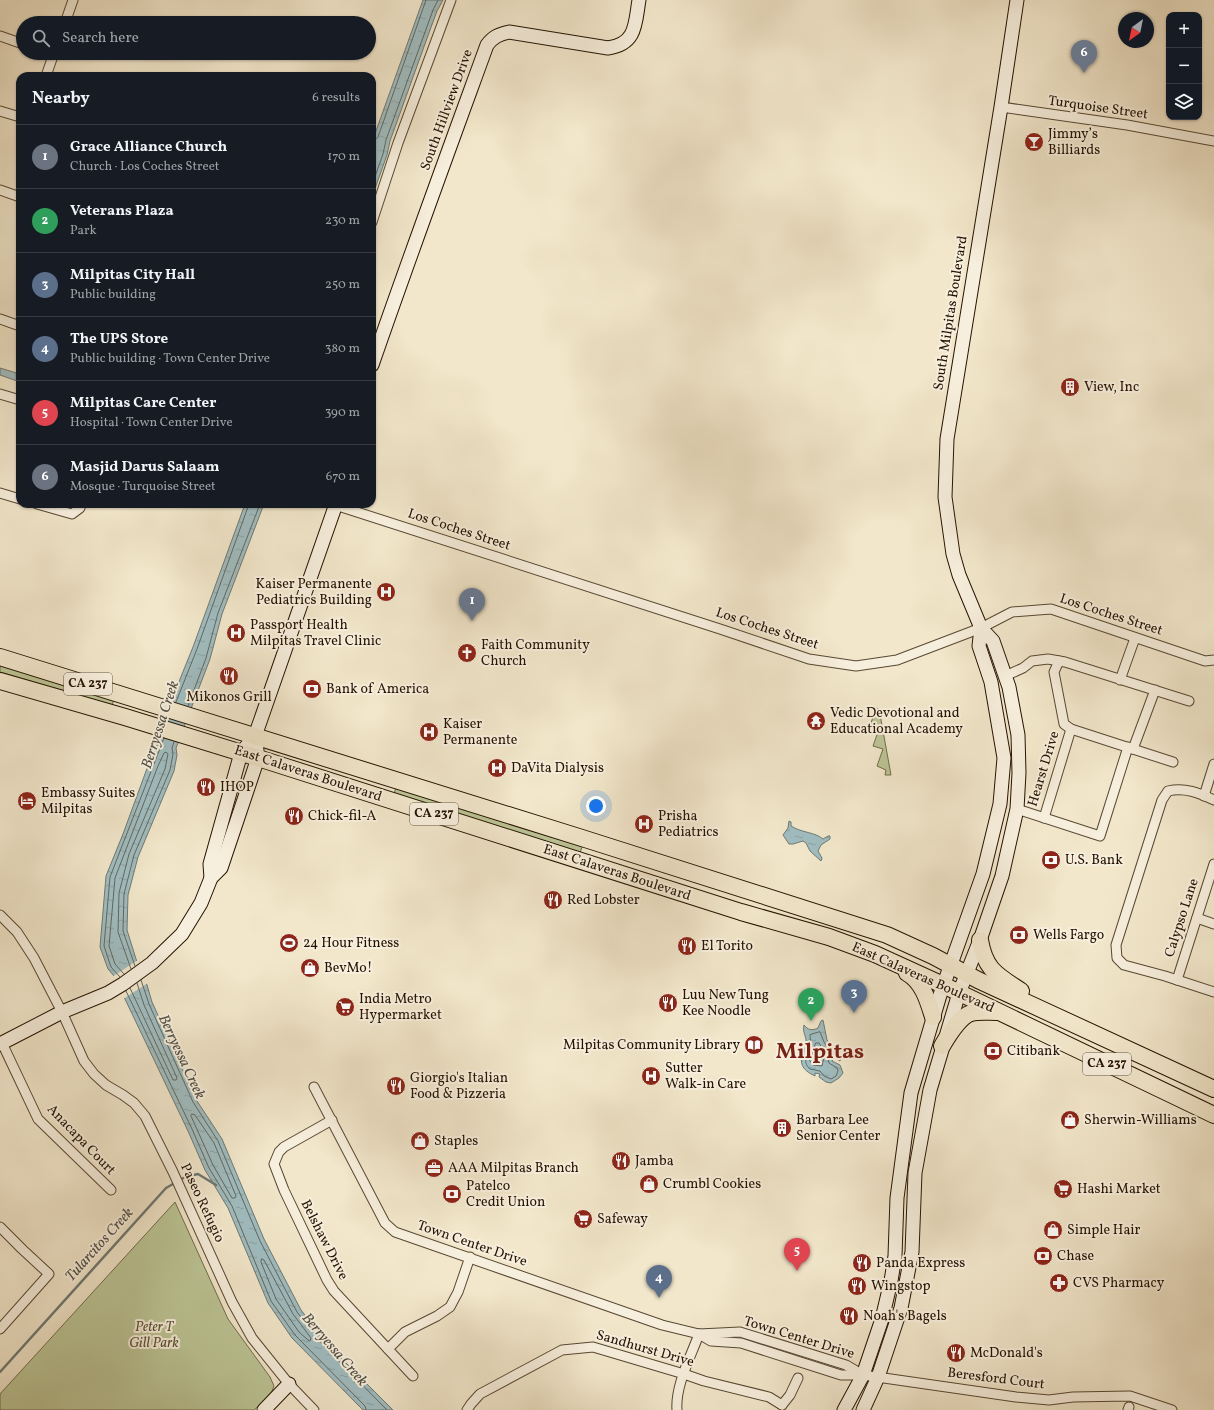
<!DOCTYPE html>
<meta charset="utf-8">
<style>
body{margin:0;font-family:Vollkorn,serif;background:#242831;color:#f1f3f6}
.controls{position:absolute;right:12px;top:12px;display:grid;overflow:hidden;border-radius:8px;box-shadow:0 1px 3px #0004}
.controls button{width:36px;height:36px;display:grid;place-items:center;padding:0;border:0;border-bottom:1px solid #363941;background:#171b24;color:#f1f3f6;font:20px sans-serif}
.compass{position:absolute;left:1118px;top:12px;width:36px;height:36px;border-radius:50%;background:#171b24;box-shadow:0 1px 3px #0004;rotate:213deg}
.you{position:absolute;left:596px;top:806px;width:14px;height:14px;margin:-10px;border:3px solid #fff;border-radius:50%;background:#1a73e8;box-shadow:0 0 0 6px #1a73e833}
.badge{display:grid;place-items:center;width:26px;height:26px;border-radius:50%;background:#0f766e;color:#fff;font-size:13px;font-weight:700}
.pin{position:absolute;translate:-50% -33px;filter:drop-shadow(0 1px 2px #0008)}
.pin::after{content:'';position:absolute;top:21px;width:14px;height:12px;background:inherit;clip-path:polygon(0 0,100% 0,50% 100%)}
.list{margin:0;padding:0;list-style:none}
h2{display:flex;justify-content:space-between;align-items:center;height:52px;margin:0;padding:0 16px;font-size:17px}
h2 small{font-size:13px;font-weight:400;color:#9ea1a6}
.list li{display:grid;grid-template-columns:26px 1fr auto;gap:12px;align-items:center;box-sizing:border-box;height:64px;padding:0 16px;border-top:1px solid #363941}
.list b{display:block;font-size:15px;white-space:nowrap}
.list p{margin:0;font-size:13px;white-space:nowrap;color:#9ea1a6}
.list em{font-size:13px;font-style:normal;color:#9ea1a6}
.icon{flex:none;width:22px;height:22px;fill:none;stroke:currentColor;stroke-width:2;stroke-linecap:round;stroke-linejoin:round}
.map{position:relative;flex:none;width:1214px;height:1410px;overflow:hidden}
.search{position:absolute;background:#171b24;box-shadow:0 1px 3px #0004;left:16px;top:16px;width:360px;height:44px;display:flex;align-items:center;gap:10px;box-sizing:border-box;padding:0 14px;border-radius:22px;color:#9ea1a6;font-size:15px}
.panel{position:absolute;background:#171b24;box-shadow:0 1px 3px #0004;left:16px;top:72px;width:360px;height:436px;border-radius:12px}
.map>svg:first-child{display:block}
.green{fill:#bcc596;stroke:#706c4b}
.water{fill:url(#water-ripples);stroke:#6f7974}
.pier{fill:#f2e7cb}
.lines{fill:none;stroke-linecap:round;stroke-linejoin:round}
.shore{stroke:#626860;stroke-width:1}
.stream{stroke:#6f7974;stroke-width:2.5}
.street-casing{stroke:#584833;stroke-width:11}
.secondary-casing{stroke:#251300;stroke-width:15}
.highway-casing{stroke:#251300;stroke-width:18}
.street{stroke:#f7efdd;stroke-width:9}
.secondary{stroke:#f7efdd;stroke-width:13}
.highway{stroke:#f2e7cb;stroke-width:16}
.labels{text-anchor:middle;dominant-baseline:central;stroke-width:4;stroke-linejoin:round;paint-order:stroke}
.shield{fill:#f7efdd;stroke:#645542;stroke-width:1}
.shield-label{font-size:13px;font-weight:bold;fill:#251300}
.street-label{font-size:14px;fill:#251300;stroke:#f7efdd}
.poi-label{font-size:14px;fill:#251300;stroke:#f7efdd;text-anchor:start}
.park-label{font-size:14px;font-style:italic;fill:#5a5134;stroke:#f7efdd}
.water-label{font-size:15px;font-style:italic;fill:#504e44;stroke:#f7efdd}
.town-label{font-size:22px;font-weight:bold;fill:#7a1f14;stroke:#f7efdd}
</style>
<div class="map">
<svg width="1214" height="1410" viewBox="0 0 1214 1410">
<defs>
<pattern id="water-ripples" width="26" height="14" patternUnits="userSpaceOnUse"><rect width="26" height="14" fill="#a0bdc1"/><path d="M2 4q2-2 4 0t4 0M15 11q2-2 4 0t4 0" fill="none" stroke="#8aa2a4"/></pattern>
</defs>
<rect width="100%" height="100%" fill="#f2e7cb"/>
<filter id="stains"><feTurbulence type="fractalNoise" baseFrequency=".005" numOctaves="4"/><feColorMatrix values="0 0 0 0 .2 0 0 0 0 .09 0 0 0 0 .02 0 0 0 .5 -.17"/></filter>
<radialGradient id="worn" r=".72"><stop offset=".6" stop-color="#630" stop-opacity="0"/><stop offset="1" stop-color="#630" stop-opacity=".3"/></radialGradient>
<g class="green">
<polygon points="0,665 114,700 112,705 0,672"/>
<polygon points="876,708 879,709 891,775 885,775 886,770 877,766 883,749 873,746 879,729 870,726"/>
<polygon points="396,787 582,847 580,853 394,794"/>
<polygon points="175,1202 228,1319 270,1377 274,1386 270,1396 254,1410 0,1410 0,1394"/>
</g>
<g class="water">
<polygon points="423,0 443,0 437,11 430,30 390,141 387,155 372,197 372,142"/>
<polygon points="0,368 20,374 20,382 0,375"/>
<polygon points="245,504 264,504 222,614 210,659 176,748 177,755 174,771 138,857 128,895 127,930 136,959 147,985 152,1002 197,1101 222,1139 264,1239 301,1310 326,1343 393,1410 363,1410 292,1338 268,1303 228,1208 205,1170 188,1131 114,976 108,969 100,947 106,876 123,834 149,763 158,743 174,694 193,647"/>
<path d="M789,821l2,1v4c11,7 24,6 32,13l5,-3h2v3l-9,6 -3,6 4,7 -1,3 -11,-10 -4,-8 -3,-2 -10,3h-4l-6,-9 5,-7z"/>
<path d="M823,1020l4,20 14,18 -1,3 -4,-3h-2l-2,3 8,4 3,8 -4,5 -8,5 -5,-1 -7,-5 1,-3 -5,-1v3c-9,-4 -16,-10 -13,-20 1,-4 4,-8 4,-12 1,-8 -4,-11 -2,-19 4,5 8,6 14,3l3,-7z"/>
</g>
<polygon class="pier" points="138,960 148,983 123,999 112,977"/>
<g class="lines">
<g class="shore">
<polyline points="372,141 375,140 378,137 426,0"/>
<polyline points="372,185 383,154 386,140 433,10 438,0"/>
<polyline points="176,702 197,649 249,504"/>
<polyline points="188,706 206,658 218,613 260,504"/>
<polyline points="135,966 123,931 124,894 134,855 170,770 173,754 172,748 174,742"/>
<polyline points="124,974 115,964 109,946 115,878 158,766 164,753 166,752 168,754 165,769 129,854 119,893 118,932 131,969"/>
<polyline points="120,977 111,967 104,946 110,877 164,738"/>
<polyline points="141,980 149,1004 193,1102 218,1141 260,1241 297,1312 323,1345 387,1410"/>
<polyline points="130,988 173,1080 176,1080 177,1078 144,1005 137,983"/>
<polyline points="126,991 192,1129 209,1168 232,1206 271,1301 295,1335 365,1406 366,1410"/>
<path d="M820,1032l4,10 7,11 -3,6 1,4 8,5 1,3 -2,5 -5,3 -7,-3 -4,-5 -10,-2c-9,-8 -1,-15 0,-24 1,-4 0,-7 0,-10z"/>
<polygon points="816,1043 819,1043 825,1053 822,1066 813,1065 810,1061"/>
<polygon points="192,1114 195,1115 214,1143 236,1196 235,1198 232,1198 213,1165 191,1116"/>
<polygon points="262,1259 264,1260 293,1314 311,1338 310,1341 308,1340 299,1332 276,1299 261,1262"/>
</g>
<polyline class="stream" points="0,1372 166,1188 185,1177 198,1174 216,1185"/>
<g class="street-casing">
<g id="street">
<polyline points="65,23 73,0"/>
<polyline points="0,36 23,44"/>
<polyline points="46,76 54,53"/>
<polyline points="1001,107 1127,125 1214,141"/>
<polyline points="0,111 20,117"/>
<polyline points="0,190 20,197"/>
<polyline points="372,222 398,143 451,0"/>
<polyline points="0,319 20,326"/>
<polyline points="0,394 20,400"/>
<polyline points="0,493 20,499"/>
<polyline points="37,504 72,514 80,508 81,504"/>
<polyline points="332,504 720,629 809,659 856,666 897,660 981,628 1012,612 1051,609 1205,661 1214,660"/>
<polyline points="1059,661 1054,672 1064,724 1071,729 1173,762"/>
<polyline points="1005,676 1023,668 1032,661 1048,659 1065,662 1189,701"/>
<polyline points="1120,680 1135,638"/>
<polyline points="1133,749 1155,690"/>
<polyline points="1204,796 1214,764"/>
<path d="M1214,800c-15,-7 -29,-13 -46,-9l-6,9 -46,145 1,13 7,7 41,11 49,16"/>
<polyline points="1017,809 1100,836 1128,747"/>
<polyline points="1044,818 1071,729"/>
<polyline points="0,915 17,932 34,958 62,1012 84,1061 94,1074 106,1085 123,1095 134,1103 145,1116 173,1172 232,1302 252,1338 289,1384 314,1410"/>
<polyline points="1197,918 1214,924"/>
<polyline points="1177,980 1214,864"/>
<polyline points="2,1043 38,1119 111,1190"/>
<polyline points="314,1087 385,1223 395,1232 662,1325 699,1334 740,1332 846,1365 863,1375"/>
<polyline points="332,1120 284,1147 279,1152 274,1164 284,1190 327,1280 334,1291 413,1376"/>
<polyline points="0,1227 22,1249 49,1274 0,1329"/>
<polyline points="699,1334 711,1341 741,1343 841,1375 863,1375 1016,1397 1049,1400 1073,1397 1130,1396 1172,1410"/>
<polyline points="388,1349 405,1332 437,1316 450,1307 458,1292 470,1257"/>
<polyline points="782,1405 790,1395 798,1378"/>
<polyline points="467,1410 471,1404 480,1394 562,1350 593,1347 684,1374 704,1381 769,1397 782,1405"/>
<path d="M677,1410c-2,-24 14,-54 22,-76"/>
<polyline points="1128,1410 1129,1407"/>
</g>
</g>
<g class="secondary-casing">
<g id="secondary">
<path d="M372,365c37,-107 76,-213 115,-320 6,-8 12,-11 22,-13l99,16c29,-4 27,-25 31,-48"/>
<polyline points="211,878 210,864 241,753 255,736 336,504"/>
<polyline points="0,1044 62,1012 108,993 123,984 152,963 182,934 201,903 211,878 221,868 258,758 255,736"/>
<polyline points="264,1410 289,1384"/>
<polyline points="844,1410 863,1375 882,1319 891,1281 895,1256 897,1198 911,1093 940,995 983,874 1000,804 1004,758 991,682 979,646 981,628"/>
<polyline points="863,1410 878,1377 901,1308 912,1252 915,1173 930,1090 959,993 980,940 1002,876 1017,809 1019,773 1018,735 1009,687 993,641 981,628 959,575 953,554 945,497 947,439 1001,107 1017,0"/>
</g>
</g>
<g class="highway-casing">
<g id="highway">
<polyline points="0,657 582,838 887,935 933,956 978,980 1214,1089"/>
<polyline points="0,681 125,717 258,758 741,912 829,937 875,954 943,985 1214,1115"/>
<path d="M980,940c5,30 17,35 41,51"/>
<path d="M907,973c16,9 21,28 26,44"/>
<path d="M942,1046c6,-10 17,-29 29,-33 8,-2 17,-1 25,-1"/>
</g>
</g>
<use href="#street" class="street"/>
<use href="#secondary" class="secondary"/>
<use href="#highway" class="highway"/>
</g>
<defs>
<g id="bar-disc" transform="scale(1)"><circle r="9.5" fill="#8f2418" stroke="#f7efdd"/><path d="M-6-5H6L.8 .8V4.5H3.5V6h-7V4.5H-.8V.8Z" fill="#fff"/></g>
<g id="building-disc" transform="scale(1)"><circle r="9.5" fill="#8f2418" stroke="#f7efdd"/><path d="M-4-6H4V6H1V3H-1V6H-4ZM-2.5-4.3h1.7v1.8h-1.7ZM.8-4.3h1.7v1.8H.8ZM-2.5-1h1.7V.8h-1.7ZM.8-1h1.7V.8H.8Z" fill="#fff"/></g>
<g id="hospital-disc" transform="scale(1)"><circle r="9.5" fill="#8f2418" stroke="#f7efdd"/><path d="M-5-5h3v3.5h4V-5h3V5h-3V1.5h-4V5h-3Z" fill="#fff"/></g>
<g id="church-disc" transform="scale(1)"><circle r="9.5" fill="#8f2418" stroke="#f7efdd"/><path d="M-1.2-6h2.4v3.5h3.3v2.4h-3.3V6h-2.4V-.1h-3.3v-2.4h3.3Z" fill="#fff"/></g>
<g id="restaurant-disc" transform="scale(1)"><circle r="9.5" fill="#8f2418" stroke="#f7efdd"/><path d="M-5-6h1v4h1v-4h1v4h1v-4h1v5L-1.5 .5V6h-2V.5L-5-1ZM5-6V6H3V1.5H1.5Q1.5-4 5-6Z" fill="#fff"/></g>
<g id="bank-disc" transform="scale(1)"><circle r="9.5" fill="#8f2418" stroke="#f7efdd"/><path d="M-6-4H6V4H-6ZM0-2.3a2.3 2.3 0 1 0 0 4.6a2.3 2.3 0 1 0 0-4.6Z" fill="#fff"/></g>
<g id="temple-disc" transform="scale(1)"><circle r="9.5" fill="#8f2418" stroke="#f7efdd"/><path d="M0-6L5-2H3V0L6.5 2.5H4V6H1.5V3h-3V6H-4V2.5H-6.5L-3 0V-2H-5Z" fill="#fff"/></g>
<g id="hotel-disc" transform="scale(1)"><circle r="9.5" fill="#8f2418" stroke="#f7efdd"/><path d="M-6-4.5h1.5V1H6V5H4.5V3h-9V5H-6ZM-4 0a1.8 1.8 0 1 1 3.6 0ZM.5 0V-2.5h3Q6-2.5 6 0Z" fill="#fff"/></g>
<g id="stadium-disc" transform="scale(1)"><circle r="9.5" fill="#8f2418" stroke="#f7efdd"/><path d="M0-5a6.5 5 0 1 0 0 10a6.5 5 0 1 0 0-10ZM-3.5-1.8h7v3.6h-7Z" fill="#fff"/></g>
<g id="shop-disc" transform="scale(1)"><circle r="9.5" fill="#8f2418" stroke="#f7efdd"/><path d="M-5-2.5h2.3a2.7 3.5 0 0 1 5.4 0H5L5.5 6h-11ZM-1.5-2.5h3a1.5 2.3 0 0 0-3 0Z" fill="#fff"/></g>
<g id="supermarket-disc" transform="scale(1)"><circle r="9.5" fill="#8f2418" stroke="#f7efdd"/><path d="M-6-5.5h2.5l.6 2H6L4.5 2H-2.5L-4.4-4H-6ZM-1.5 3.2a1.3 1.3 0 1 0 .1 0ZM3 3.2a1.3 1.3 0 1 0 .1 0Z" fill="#fff"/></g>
<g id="library-disc" transform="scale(1)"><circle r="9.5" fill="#8f2418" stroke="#f7efdd"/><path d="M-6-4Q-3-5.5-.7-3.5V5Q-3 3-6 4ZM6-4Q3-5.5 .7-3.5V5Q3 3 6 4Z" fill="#fff"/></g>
<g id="office-disc" transform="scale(1)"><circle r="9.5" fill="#8f2418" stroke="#f7efdd"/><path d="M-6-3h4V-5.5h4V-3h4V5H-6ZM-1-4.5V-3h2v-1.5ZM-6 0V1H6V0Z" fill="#fff"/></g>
<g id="pharmacy-disc" transform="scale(1)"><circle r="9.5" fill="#8f2418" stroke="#f7efdd"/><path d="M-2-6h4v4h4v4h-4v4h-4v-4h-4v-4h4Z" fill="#fff"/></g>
</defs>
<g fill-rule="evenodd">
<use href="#bar-disc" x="1034" y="142"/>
<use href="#building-disc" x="1070" y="387"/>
<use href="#hospital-disc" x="386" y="592"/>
<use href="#hospital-disc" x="236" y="633"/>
<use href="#church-disc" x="467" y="653"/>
<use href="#restaurant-disc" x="229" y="676"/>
<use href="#bank-disc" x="312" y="689"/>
<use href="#temple-disc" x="816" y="721"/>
<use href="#hospital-disc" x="429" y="732"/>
<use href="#hospital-disc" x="497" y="768"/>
<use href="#restaurant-disc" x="206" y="787"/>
<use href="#hotel-disc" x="27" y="801"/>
<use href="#restaurant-disc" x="294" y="816"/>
<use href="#hospital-disc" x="644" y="824"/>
<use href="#bank-disc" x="1051" y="860"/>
<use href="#restaurant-disc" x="553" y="900"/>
<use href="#bank-disc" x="1019" y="935"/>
<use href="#stadium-disc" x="289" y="943"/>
<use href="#restaurant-disc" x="687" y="946"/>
<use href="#shop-disc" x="310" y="968"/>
<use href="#restaurant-disc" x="668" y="1003"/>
<use href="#supermarket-disc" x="345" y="1007"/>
<use href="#library-disc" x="754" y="1045"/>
<use href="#bank-disc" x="993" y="1051"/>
<use href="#hospital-disc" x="651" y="1076"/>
<use href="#restaurant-disc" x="396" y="1086"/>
<use href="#shop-disc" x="1070" y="1120"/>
<use href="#building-disc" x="782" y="1128"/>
<use href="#shop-disc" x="420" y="1141"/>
<use href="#restaurant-disc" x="621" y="1161"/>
<use href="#office-disc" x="434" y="1168"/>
<use href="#shop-disc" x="649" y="1184"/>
<use href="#supermarket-disc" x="1063" y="1189"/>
<use href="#bank-disc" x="452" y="1194"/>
<use href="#supermarket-disc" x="583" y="1219"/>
<use href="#shop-disc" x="1053" y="1230"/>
<use href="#bank-disc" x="1043" y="1256"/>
<use href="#restaurant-disc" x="862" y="1263"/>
<use href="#pharmacy-disc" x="1059" y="1283"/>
<use href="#restaurant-disc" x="857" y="1286"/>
<use href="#restaurant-disc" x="849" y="1316"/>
<use href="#restaurant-disc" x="956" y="1353"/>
</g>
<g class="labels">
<g class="shield">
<rect x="64" y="673" width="48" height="22" rx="3"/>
<rect x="410" y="803" width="48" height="22" rx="3"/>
<rect x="1083" y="1053" width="48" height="22" rx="3"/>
</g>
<g class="shield-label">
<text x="88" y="684">CA 237</text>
<text x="434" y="814">CA 237</text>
<text x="1107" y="1064">CA 237</text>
</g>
<g class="street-label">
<text transform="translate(1098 108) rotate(8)">Turquoise Street</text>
<text transform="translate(447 110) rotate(-70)">South Hillview Drive</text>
<text transform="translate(951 313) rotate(-81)">South Milpitas Boulevard</text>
<text transform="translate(459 530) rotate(18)">Los Coches Street</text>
<text transform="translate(1111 615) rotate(18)">Los Coches Street</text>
<text transform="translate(767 629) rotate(18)">Los Coches Street</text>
<text transform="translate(1044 769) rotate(-73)">Hearst Drive</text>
<text transform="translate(308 774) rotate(18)">East Calaveras Boulevard</text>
<text transform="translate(617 873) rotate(18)">East Calaveras Boulevard</text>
<text transform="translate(1182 918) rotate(-72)">Calypso Lane</text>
<text transform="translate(923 978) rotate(24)">East Calaveras Boulevard</text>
<text transform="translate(81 1140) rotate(46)">Anacapa Court</text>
<text transform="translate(202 1203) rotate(65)">Paseo Refugio</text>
<text transform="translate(324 1240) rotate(63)">Belshaw Drive</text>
<text transform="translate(472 1244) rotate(19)">Town Center Drive</text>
<text transform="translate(799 1338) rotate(17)">Town Center Drive</text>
<text transform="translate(645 1349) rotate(16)">Sandhurst Drive</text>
<text transform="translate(996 1379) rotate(7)">Beresford Court</text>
</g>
<g class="poi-label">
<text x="1048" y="134">Jimmy’s<tspan x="1048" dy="16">Billiards</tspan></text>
<text x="1084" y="387">View, Inc</text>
<text x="372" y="584" text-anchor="end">Kaiser Permanente<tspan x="372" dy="16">Pediatrics Building</tspan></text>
<text x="250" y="625">Passport Health<tspan x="250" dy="16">Milpitas Travel Clinic</tspan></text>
<text x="481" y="645">Faith Community<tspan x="481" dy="16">Church</tspan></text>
<text x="326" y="689">Bank of America</text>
<text x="229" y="697" text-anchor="middle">Mikonos Grill</text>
<text x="830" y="713">Vedic Devotional and<tspan x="830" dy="16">Educational Academy</tspan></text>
<text x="443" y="724">Kaiser<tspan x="443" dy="16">Permanente</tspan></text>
<text x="511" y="768">DaVita Dialysis</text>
<text x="220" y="787">IHOP</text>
<text x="41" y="793">Embassy Suites<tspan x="41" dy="16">Milpitas</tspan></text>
<text x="308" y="816">Chick-fil-A</text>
<text x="658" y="816">Prisha<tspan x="658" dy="16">Pediatrics</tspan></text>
<text x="1065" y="860">U.S. Bank</text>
<text x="567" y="900">Red Lobster</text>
<text x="1033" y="935">Wells Fargo</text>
<text x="303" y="943">24 Hour Fitness</text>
<text x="701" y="946">El Torito</text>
<text x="324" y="968">BevMo!</text>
<text x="682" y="995">Luu New Tung<tspan x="682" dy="16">Kee Noodle</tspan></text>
<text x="359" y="999">India Metro<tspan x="359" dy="16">Hypermarket</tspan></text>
<text x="740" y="1045" text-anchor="end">Milpitas Community Library</text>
<text x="1007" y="1051">Citibank</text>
<text x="665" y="1068">Sutter<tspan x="665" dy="16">Walk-in Care</tspan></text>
<text x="410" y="1078">Giorgio's Italian<tspan x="410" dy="16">Food &amp; Pizzeria</tspan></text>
<text x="796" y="1120">Barbara Lee<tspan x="796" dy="16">Senior Center</tspan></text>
<text x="1084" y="1120">Sherwin-Williams</text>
<text x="434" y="1141">Staples</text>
<text x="635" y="1161">Jamba</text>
<text x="448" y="1168">AAA Milpitas Branch</text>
<text x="663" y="1184">Crumbl Cookies</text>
<text x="466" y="1186">Patelco<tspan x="466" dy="16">Credit Union</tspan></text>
<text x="1077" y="1189">Hashi Market</text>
<text x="597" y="1219">Safeway</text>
<text x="1067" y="1230">Simple Hair</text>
<text x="1057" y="1256">Chase</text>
<text x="876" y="1263">Panda Express</text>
<text x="1073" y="1283">CVS Pharmacy</text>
<text x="871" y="1286">Wingstop</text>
<text x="863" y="1316">Noah's Bagels</text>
<text x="970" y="1353">McDonald's</text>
</g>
<g class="park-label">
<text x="154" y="1327">Peter T<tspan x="154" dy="16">Gill Park</tspan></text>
</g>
<g class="water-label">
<text transform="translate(161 725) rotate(-72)">Berryessa Creek</text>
<text transform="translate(181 1057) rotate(65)">Berryessa Creek</text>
<text transform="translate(100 1245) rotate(-48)">Tularcitos Creek</text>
<text transform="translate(334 1350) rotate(49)">Berryessa Creek</text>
</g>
<g class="town-label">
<text x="820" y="1052">Milpitas</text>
</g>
</g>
<rect width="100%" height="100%" filter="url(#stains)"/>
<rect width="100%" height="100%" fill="url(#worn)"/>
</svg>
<div class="controls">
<button>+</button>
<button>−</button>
<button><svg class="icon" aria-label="layers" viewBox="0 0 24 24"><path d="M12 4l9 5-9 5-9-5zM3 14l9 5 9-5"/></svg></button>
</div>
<svg class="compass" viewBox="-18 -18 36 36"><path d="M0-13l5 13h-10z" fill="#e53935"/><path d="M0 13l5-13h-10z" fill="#9ea1a6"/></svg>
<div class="you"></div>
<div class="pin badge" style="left:472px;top:621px;background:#6b7280">1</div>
<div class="pin badge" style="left:811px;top:1021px;background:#2e9e5b">2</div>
<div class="pin badge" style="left:854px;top:1013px;background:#5c6f8a">3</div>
<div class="pin badge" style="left:659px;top:1298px;background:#5c6f8a">4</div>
<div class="pin badge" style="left:797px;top:1271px;background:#e0444e">5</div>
<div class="pin badge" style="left:1084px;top:73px;background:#6b7280">6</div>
<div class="search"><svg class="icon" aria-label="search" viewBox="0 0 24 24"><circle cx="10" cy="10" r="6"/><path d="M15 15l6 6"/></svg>Search here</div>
<section class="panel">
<h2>Nearby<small>6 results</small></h2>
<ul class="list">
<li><span class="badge" style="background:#6b7280">1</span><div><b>Grace Alliance Church</b><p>Church · Los Coches Street</p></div><em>170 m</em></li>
<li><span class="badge" style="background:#2e9e5b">2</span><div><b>Veterans Plaza</b><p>Park</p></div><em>230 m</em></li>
<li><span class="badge" style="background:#5c6f8a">3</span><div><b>Milpitas City Hall</b><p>Public building</p></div><em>250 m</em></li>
<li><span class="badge" style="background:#5c6f8a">4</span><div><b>The UPS Store</b><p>Public building · Town Center Drive</p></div><em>380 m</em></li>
<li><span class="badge" style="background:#e0444e">5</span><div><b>Milpitas Care Center</b><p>Hospital · Town Center Drive</p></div><em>390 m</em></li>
<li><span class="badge" style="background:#6b7280">6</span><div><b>Masjid Darus Salaam</b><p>Mosque · Turquoise Street</p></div><em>670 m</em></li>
</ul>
</section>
</div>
